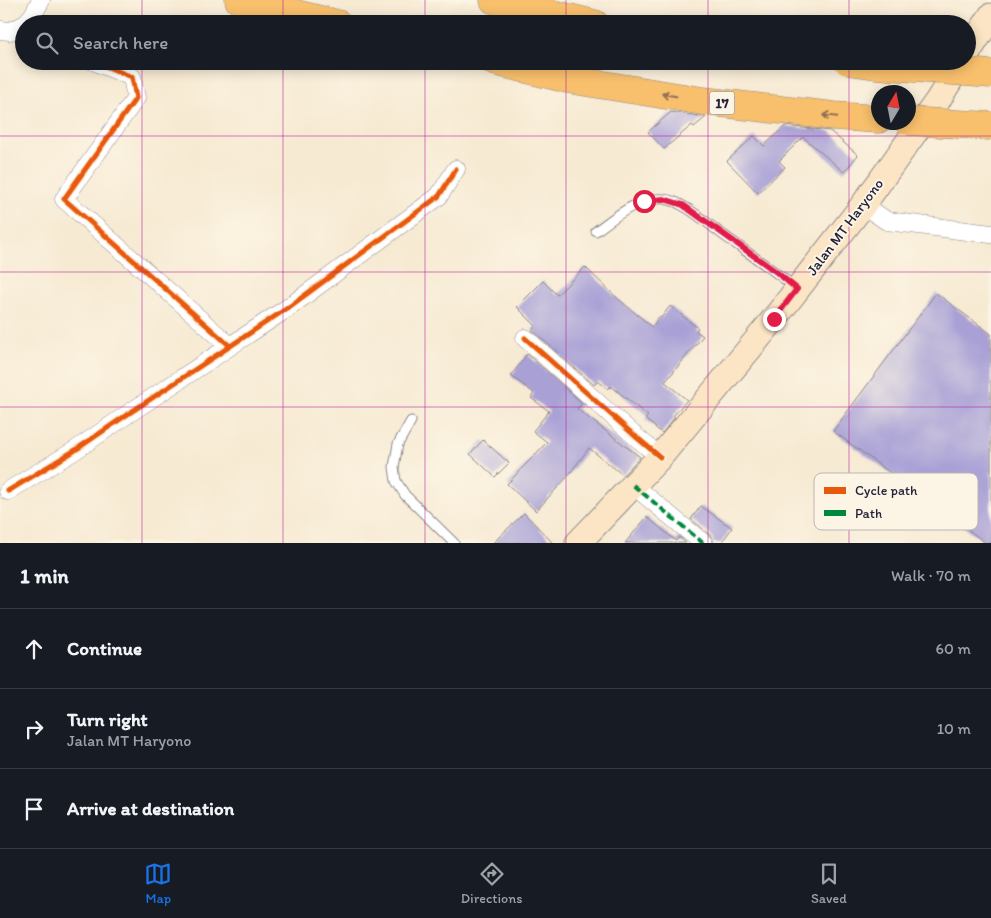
<!DOCTYPE html>
<meta charset="utf-8">
<style>
body{margin:0;font-family:Itim,sans-serif;background:#20242c;color:#f1f3f6}
.compass{position:absolute;left:871px;top:85px;width:45px;height:45px;border-radius:50%;background:#171b24;box-shadow:0 2px 12px #0003;rotate:10deg}
.stop{position:absolute;width:15px;height:15px;margin:-11px;border:4px solid #e11d48;border-radius:50%;background:#fff}
.stop.end{background:#e11d48;border-color:#fff;box-shadow:0 1px 5px #0008}
.list{margin:0;padding:0;list-style:none}
h2{display:flex;justify-content:space-between;align-items:center;height:65px;margin:0;padding:0 20px;font-size:21px}
h2 small{font-size:16px;font-weight:400;color:#9ea1a6}
.list li{display:grid;grid-template-columns:32px 1fr auto;gap:15px;align-items:center;box-sizing:border-box;height:80px;padding:0 20px;border-top:1px solid #363941}
.list b{display:block;font-size:19px;white-space:nowrap}
.list p{margin:0;font-size:16px;white-space:nowrap;color:#9ea1a6}
.list em{font-size:16px;font-style:normal;color:#9ea1a6}
.icon{flex:none;width:28px;height:28px;fill:none;stroke:currentColor;stroke-width:2;stroke-linecap:round;stroke-linejoin:round}
.map{position:relative;flex:none;width:991px;height:543px;overflow:hidden}
.search{position:absolute;background:#171b24;box-shadow:0 2px 12px #0003;left:15px;right:15px;top:15px;height:55px;display:flex;align-items:center;gap:12px;box-sizing:border-box;padding:0 18px;border-radius:28px;color:#9ea1a6;font-size:19px}
.sheet{height:305px;background:#171b24}
nav{display:flex;justify-content:space-around;align-items:center;box-sizing:border-box;height:70px;border-top:1px solid #363941;background:#171b24;font-size:14px;color:#9ea1a6}
nav a{display:grid;justify-items:center;gap:2px}
nav .on{color:#1a73e8}
.map>svg:first-child{display:block}
.building{fill:#a9a1d6}
.lines{fill:none;stroke-linecap:round;stroke-linejoin:round}
.lane-casing{stroke:#8c8687;stroke-width:11}
.street-casing{stroke:#8c8687;stroke-width:19}
.secondary-casing{stroke:#8c8687;stroke-width:27}
.highway-casing{stroke:#8c8687;stroke-width:29}
.lane{stroke:#fff;stroke-width:9}
.street{stroke:#fff;stroke-width:18}
.secondary{stroke:#fce5c4;stroke-width:25}
.highway{stroke:#f8bf6c;stroke-width:28}
.highway-bridge-casing{stroke:#8c8687;stroke-width:29;stroke-linecap:butt}
.highway-bridge{stroke:#f8bf6c;stroke-width:28}
.quiet{stroke:#00873e;stroke-width:4;stroke-dasharray:8 4;stroke-linecap:butt}
.cycleway-casing{stroke:#fcf5e5;stroke-width:8}
.cycleway{stroke:#e8590c;stroke-width:5}
.oneway{stroke:#8d7054}
.route{stroke:#e11d48;stroke-width:6}
.grid{fill:none;stroke:#b5179e;stroke-width:1;stroke-opacity:0.55}
.labels{text-anchor:middle;dominant-baseline:central;stroke-width:4;stroke-linejoin:round;paint-order:stroke}
.shield{fill:#fcf5e5;stroke:#63616e;stroke-width:1}
.shield-label{font-size:14px;font-weight:bold;fill:#22223b}
.street-label{font-size:15px;fill:#22223b;stroke:#fcf5e5}
.key{fill:#fcf5e5;stroke:#bbb6b2;stroke-width:1}
.key-label{font-size:14px;fill:#22223b}
</style>
<div class="map">
<svg width="991" height="543" viewBox="0 0 991 543">
<rect width="100%" height="100%" fill="#fcf5e5"/>
<filter id="ink" filterUnits="userSpaceOnUse"><feTurbulence type="fractalNoise" baseFrequency=".02" numOctaves="2"/><feDisplacementMap in="SourceGraphic" scale="10" xChannelSelector="R" yChannelSelector="G"/><feConvolveMatrix kernelMatrix="1 2 1 2 8 2 1 2 1" color-interpolation-filters="sRGB"/></filter>
<filter id="wash" filterUnits="userSpaceOnUse"><feTurbulence type="fractalNoise" baseFrequency=".0096" numOctaves="4" result="noise"/><feDisplacementMap in="SourceGraphic" scale="20" xChannelSelector="R" yChannelSelector="G"/><feGaussianBlur stdDeviation="1.12" result="paint"/><feColorMatrix in="noise" values="0 0 0 0 0 0 0 0 0 0 0 0 0 0 0 0 0 1.4 0 .05"/><feComposite in="paint" operator="in"/></filter>
<g filter="url(#wash)">
<rect width="100%" height="100%" fill="#f7ead3"/>
<g id="blocks">
<g class="building">
<polygon points="671,112 706,117 694,127 692,125 664,149 648,132"/>
<polygon points="785,126 830,131 858,155 844,172 803,137 779,161 785,167 758,193 727,161 754,136 764,146"/>
<polygon points="585,267 616,297 652,327 659,317 661,318 670,306 698,328 696,331 703,336 665,382 687,400 673,416 675,417 662,433 645,419 648,416 611,386 608,389 598,381 594,385 532,330 536,326 517,307 543,281 557,295"/>
<polygon points="936,293 991,334 991,543 986,543 833,431"/>
<polygon points="527,354 582,403 577,409 640,457 623,475 589,448 568,476 536,511 507,484 547,442 533,431 549,411 531,398 534,393 511,376"/>
<polygon points="483,440 509,463 495,477 470,454"/>
<polygon points="701,506 732,528 721,543 713,543 713,539 710,535 691,519"/>
<polygon points="524,513 553,543 493,543"/>
<polygon points="647,517 676,541 679,537 686,543 625,543"/>
</g>
</g>
</g>
<g filter="url(#ink)">
<use href="#blocks" fill-opacity="0" stroke="#8c8687" stroke-width="1"/>
<g class="lines">
<g class="lane-casing">
<g id="lane">
<path d="M596,231c19,-14 42,-34 68,-32 19,2 43,24 58,35 25,18 50,35 74,54"/>
<polyline points="411,421 398,444 394,467 396,481 405,495 454,543"/>
</g>
</g>
<g class="street-casing">
<g id="street">
<polyline points="25,24 33,15 41,0"/>
<polyline points="0,30 10,31 24,25"/>
<polyline points="93,61 132,77 136,98 64,199 230,346"/>
<polyline points="863,205 887,221 991,234"/>
<polyline points="525,338 635,436 660,457"/>
<polyline points="633,485 703,543"/>
<polyline points="8,491 74,451 125,416 289,307 439,196 456,169"/>
</g>
</g>
<g class="secondary-casing">
<g id="secondary">
<polyline points="967,54 991,16"/>
<polyline points="578,543 660,457 774,319 863,205 938,100 962,61"/>
</g>
</g>
<g class="highway-casing">
<g id="highway">
<polyline points="239,0 338,24"/>
<polyline points="494,0 595,24"/>
<polyline points="493,61 567,79 703,101 834,116 878,119"/>
</g>
</g>
<use href="#lane" class="lane"/>
<use href="#street" class="street"/>
<use href="#secondary" class="secondary"/>
<use href="#highway" class="highway"/>
<g class="highway-bridge-casing">
<g id="highway-bridge">
<polyline points="848,61 876,65 991,74"/>
<polyline points="908,121 991,126"/>
</g>
</g>
<use href="#highway-bridge" class="highway-bridge"/>
<polyline class="quiet" points="633,485 703,543"/>
<g class="cycleway-casing">
<g id="cycleway">
<polyline points="93,61 132,77 136,98 64,199 230,346"/>
<polyline points="525,338 635,436 660,457"/>
<polyline points="8,491 74,451 125,416 289,307 439,196 456,169"/>
</g>
</g>
<use href="#cycleway" class="cycleway"/>
</g>
<defs><path id="oneway-shaft" d="M-6 0H5M1.5-3L5.5 0L1.5 3" fill="none" stroke-width="1.6" stroke-linecap="round" stroke-linejoin="round" transform="scale(1.25)"/></defs>
<g class="oneway">
<use href="#oneway-shaft" transform="translate(669 95) rotate(-171)"/>
<use href="#oneway-shaft" transform="translate(830 116) rotate(-174)"/>
</g>
</g>
<g class="lines" filter="url(#ink)">
<polyline class="route" points="644,201 664,199 683,205 775,271 797,289 774,319"/>
</g>
<path class="grid" d="M142,0v24M283,0v24M425,0v24M566,0v24M708,0v24M849,0v24M142,61v482M283,61v482M425,61v482M566,61v482M708,61v482M849,61v482M0,136h991M0,272h991M0,407h991"/>
<g class="labels">
<rect class="shield" x="709.5" y="91.5" width="25" height="23" rx="4"/>
<g class="shield-label">
<text x="722" y="103">17</text>
</g>
<g class="street-label">
<text transform="translate(845 227) rotate(-53)">Jalan MT Haryono</text>
</g>
</g>
<rect x="814" y="473" width="164" height="57" rx="8" class="key"/>
<rect x="824" y="487" width="22" height="7" fill="#e8590c"/>
<rect x="824" y="510" width="22" height="6" fill="#00873e"/>
<g class="key-label">
<text x="855" y="495">Cycle path</text>
<text x="855" y="518">Path</text>
</g>
</svg>
<svg class="compass" viewBox="-18 -18 36 36"><path d="M0-13l5 13h-10z" fill="#e53935"/><path d="M0 13l5-13h-10z" fill="#9ea1a6"/></svg>
<div class="stop" style="left:644px;top:201px"></div>
<div class="stop end" style="left:774px;top:319px"></div>
<div class="search"><svg class="icon" aria-label="search" viewBox="0 0 24 24"><circle cx="10" cy="10" r="6"/><path d="M15 15l6 6"/></svg>Search here</div>
</div>
<section class="sheet">
<h2>1 min<small>Walk · 70 m</small></h2>
<ul class="list">
<li><svg class="icon" aria-label="ahead" viewBox="0 0 24 24"><path d="M12 20V5M6 11l6-6 6 6"/></svg><div><b>Continue</b></div><em>60 m</em></li>
<li><svg class="icon" aria-label="right" viewBox="0 0 24 24"><path d="M7 20v-9h11M14 6l5 5-5 5"/></svg><div><b>Turn right</b><p>Jalan MT Haryono</p></div><em>10 m</em></li>
<li><svg class="icon" aria-label="arrive" viewBox="0 0 24 24"><path d="M6 21V4h12l-3 4 3 4H6"/></svg><div><b>Arrive at destination</b></div></li>
</ul>
</section>
<nav>
<a class="on"><svg class="icon" aria-label="map" viewBox="0 0 24 24"><path d="M3 6l6-2 6 2 6-2v14l-6 2-6-2-6 2zM9 4v14M15 6v14"/></svg>Map</a>
<a><svg class="icon" aria-label="directions" viewBox="0 0 24 24"><path d="M12 3l9 9-9 9-9-9zM9 14v-3h6M13 9l2 2-2 2"/></svg>Directions</a>
<a><svg class="icon" aria-label="saved" viewBox="0 0 24 24"><path d="M7 4h10v16l-5-4-5 4z"/></svg>Saved</a>
</nav>
